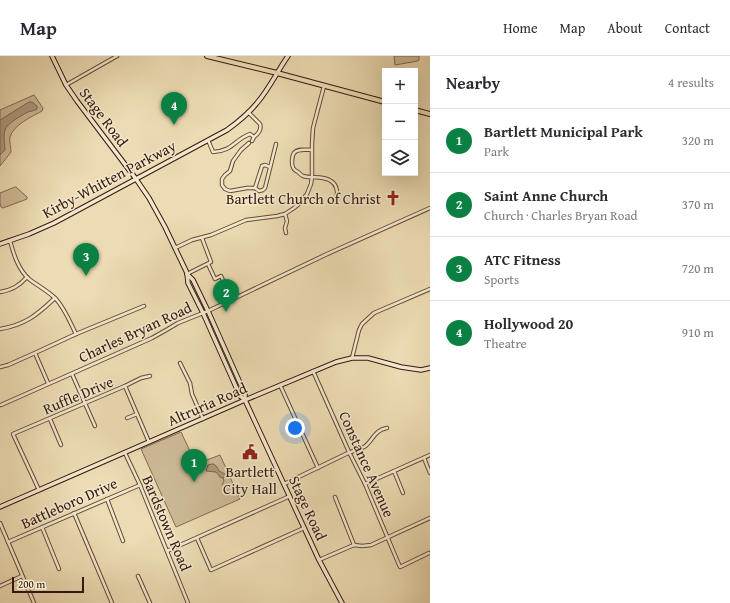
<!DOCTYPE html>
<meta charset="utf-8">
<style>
body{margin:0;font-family:"Gentium Book Plus",serif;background:#f2f2f3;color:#2b2b33}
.controls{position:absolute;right:12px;top:12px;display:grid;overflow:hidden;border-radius:0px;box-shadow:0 4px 16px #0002}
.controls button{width:36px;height:36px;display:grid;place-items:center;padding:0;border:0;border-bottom:1px solid #e1e1e2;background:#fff;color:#2b2b33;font:20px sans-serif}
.scale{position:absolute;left:12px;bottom:10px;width:72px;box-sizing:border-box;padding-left:4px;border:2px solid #36190d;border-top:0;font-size:11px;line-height:14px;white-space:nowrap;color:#36190d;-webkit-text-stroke:3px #f3e8ce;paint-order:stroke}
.you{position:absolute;left:295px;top:372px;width:14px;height:14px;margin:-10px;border:3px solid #fff;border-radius:50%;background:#1a73e8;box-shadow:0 0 0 6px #1a73e833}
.badge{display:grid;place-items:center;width:26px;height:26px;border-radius:50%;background:#0b8043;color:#fff;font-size:13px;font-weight:700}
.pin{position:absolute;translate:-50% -33px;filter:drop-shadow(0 1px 2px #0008)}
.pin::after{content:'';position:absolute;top:21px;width:14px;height:12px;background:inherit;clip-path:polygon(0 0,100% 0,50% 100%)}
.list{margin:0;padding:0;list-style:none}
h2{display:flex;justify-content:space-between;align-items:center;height:52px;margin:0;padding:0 16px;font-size:17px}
h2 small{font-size:13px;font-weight:400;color:#7c7c81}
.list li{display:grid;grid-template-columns:26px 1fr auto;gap:12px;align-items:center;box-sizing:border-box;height:64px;padding:0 16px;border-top:1px solid #e1e1e2}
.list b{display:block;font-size:15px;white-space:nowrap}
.list p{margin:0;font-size:13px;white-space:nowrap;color:#7c7c81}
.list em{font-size:13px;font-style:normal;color:#7c7c81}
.icon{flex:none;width:22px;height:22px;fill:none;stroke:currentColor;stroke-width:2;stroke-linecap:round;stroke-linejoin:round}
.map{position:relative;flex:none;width:430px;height:547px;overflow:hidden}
header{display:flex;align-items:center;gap:24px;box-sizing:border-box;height:56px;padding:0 20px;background:#fff;border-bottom:1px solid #e1e1e2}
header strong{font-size:19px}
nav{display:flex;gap:22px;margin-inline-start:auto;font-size:14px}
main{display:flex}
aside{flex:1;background:#fff}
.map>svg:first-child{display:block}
.green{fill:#cdba97;stroke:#826a52}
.water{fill:#ae997b;stroke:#7e664f}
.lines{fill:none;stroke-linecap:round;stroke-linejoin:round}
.stream{stroke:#7e664f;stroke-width:1}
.street-casing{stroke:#644a36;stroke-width:4.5}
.secondary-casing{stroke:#36190d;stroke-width:5.5}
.primary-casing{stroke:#36190d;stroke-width:6}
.street{stroke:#f3e8ce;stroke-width:2.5}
.secondary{stroke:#f3e8ce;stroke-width:3.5}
.primary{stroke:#ecdbb3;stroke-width:4}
.labels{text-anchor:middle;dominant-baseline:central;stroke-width:3;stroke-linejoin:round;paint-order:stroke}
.street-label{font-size:15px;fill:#36190d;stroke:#f3e8ce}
.poi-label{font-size:15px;fill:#36190d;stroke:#f3e8ce;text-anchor:end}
</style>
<header>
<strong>Map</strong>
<nav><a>Home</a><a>Map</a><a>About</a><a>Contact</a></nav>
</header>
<main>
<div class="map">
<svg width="430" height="547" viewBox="0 0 430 547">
<rect width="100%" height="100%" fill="#ecdbb3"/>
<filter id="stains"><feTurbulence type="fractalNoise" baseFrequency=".005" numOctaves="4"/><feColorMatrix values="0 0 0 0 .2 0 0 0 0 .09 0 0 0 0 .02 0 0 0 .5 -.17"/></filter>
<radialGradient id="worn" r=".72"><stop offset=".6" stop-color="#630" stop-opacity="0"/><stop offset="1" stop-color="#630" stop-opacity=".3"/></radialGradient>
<g class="green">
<polygon points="394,0 419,0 419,4 418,5 395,9"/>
<path d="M34,39l9,13 -1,3c-9,5 -29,14 -32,26 -1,4 1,11 1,15l-11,14v-56z"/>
<polygon points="15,131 16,131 27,141 27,143 3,152 1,151 0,147 0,137"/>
<polygon points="181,376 196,408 220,399 240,443 176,471 141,393"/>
</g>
<g class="water">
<path d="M29,46h3l5,4v3c-3,2 -6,2 -9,3 -6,3 -22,12 -23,18 -2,6 0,14 0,20l-5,5v-35z"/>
<polygon points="212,408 214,408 217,411 219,415 225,418 226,419 225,421 221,422 216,416 206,415 208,409"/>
</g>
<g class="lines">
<polyline class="stream" points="222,429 224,425 223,422"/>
<g class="street-casing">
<g id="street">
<polyline points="66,29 117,0"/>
<path d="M208,84l5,12c20,-1 21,-12 37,-18l4,3c4,-3 8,-7 6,-13l-12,-12"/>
<polyline points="252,85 254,81"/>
<polyline points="249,87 241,94 233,105 230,115 225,119 222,123 222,129 225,133 230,135 247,132 255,132 259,135 263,134 265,132 276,88"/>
<path d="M312,94c-5,0 -14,-2 -18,3 -2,3 -2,6 -2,9 0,5 1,8 6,10 1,1 3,3 5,4 9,3 19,-1 28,5 5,3 7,10 6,16"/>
<polyline points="255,132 262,110 265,109 270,111"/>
<polyline points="285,158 287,165 285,172 286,177"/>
<path d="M10,185c4,14 8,28 19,38 9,7 19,12 27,20 9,10 14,23 20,35"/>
<polyline points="175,192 192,184 211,179 246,164 277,160 285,158 294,152 299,148 307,138 311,128 312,121 312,88 313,72 324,30"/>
<polyline points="208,208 215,223 221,220 232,243"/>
<polyline points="187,218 211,206 202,182"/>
<path d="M0,236c12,-2 19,-6 27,-15"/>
<path d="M0,273c25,-4 37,-14 55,-31"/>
<polyline points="35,297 48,327"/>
<polyline points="352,302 359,274 362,268 374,257 430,233"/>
<polyline points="180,307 190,327 192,338 203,363"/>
<polyline points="0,311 8,309 35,297 76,278 144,250"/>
<polyline points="313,315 349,396 365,428 400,511 429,497"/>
<polyline points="72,318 95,370"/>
<polyline points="280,329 318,412"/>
<polyline points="125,330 149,386"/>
<polyline points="1,349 152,282 168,273 178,267 208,255 325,199 430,152"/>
<polyline points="127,362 137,358"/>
<polyline points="50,363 61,389"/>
<polyline points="125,397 140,429 188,547"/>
<polyline points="424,402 430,417"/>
<polyline points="394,415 403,437"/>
<path d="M284,428c21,-10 41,-20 62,-30 6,-3 12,-4 18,-7 9,-6 10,-17 23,-19"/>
<polyline points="365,428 430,399"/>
<polyline points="39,434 13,378 125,330 141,322 150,320"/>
<polyline points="335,441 354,489"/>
<polyline points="107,443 123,485"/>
<polyline points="74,457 112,547"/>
<polyline points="0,467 34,547"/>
<polyline points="42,471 59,513"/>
<polyline points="197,482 211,514 304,472"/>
<polyline points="8,486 140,429"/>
<polyline points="167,495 290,440"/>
<polyline points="319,504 354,489 362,490 371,489 430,462"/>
<polyline points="138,520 150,547"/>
<polyline points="0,530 22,520"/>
</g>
</g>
<g class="secondary-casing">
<g id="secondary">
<polyline points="52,0 66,29 77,45 136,123 149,142 165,171 187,217 188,227 203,257 240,340 245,344"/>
<path d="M0,188l29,-10 25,-11 173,-93c11,-8 21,-16 30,-27 12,-14 20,-31 31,-47"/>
<polyline points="187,218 193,224 208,255 245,338 245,344 319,504 342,547"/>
<polyline points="0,451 245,344 336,306 352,302 368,302 401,311 421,314 430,312"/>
</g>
</g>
<g class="primary-casing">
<g id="primary">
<polyline points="207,0 277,17 385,46"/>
<polyline points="415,54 430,58"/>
</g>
</g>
<use href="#street" class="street"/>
<use href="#secondary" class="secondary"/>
<use href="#primary" class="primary"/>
</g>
<defs>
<g id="church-bare" transform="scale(1.2)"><path d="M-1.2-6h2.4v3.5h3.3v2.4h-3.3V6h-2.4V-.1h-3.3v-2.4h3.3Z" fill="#8f2418" stroke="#f3e8ce" stroke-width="2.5" paint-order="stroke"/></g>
<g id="civic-bare" transform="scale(1.2)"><path d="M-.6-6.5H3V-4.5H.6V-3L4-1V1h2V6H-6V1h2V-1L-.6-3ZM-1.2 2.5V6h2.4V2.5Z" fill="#8f2418" stroke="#f3e8ce" stroke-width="2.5" paint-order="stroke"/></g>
</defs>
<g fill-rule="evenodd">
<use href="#church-bare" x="393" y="142"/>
<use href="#civic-bare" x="250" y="396"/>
</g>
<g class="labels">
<g class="street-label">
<text transform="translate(104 61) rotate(53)">Stage Road</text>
<text transform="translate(109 123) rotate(-28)">Kirby-Whitten Parkway</text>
<text transform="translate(135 276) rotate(-25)">Charles Bryan Road</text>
<text transform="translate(78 339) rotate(-23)">Ruffle Drive</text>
<text transform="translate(207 348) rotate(-24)">Altruria Road</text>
<text transform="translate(367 408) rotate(66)">Constance Avenue</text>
<text transform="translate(69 447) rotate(-24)">Battleboro Drive</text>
<text transform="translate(308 452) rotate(65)">Stage Road</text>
<text transform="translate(167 467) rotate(67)">Bardstown Road</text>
</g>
<g class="poi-label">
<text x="381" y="142">Bartlett Church of Christ</text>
<text x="250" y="415" text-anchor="middle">Bartlett<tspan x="250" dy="17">City Hall</tspan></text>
</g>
</g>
<rect width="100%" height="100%" filter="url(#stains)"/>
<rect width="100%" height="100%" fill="url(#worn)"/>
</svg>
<div class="controls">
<button>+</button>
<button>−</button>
<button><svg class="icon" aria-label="layers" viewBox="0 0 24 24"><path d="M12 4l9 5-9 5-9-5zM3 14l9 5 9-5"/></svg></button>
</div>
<div class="scale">200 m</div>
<div class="you"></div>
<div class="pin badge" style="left:194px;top:426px">1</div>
<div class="pin badge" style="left:226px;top:256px">2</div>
<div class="pin badge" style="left:86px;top:220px">3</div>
<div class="pin badge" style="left:174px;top:69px">4</div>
</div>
<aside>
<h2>Nearby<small>4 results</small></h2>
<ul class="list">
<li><span class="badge">1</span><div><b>Bartlett Municipal Park</b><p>Park</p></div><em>320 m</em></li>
<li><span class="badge">2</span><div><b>Saint Anne Church</b><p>Church · Charles Bryan Road</p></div><em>370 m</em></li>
<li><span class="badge">3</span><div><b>ATC Fitness</b><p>Sports</p></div><em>720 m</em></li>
<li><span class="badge">4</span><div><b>Hollywood 20</b><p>Theatre</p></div><em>910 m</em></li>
</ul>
</aside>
</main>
